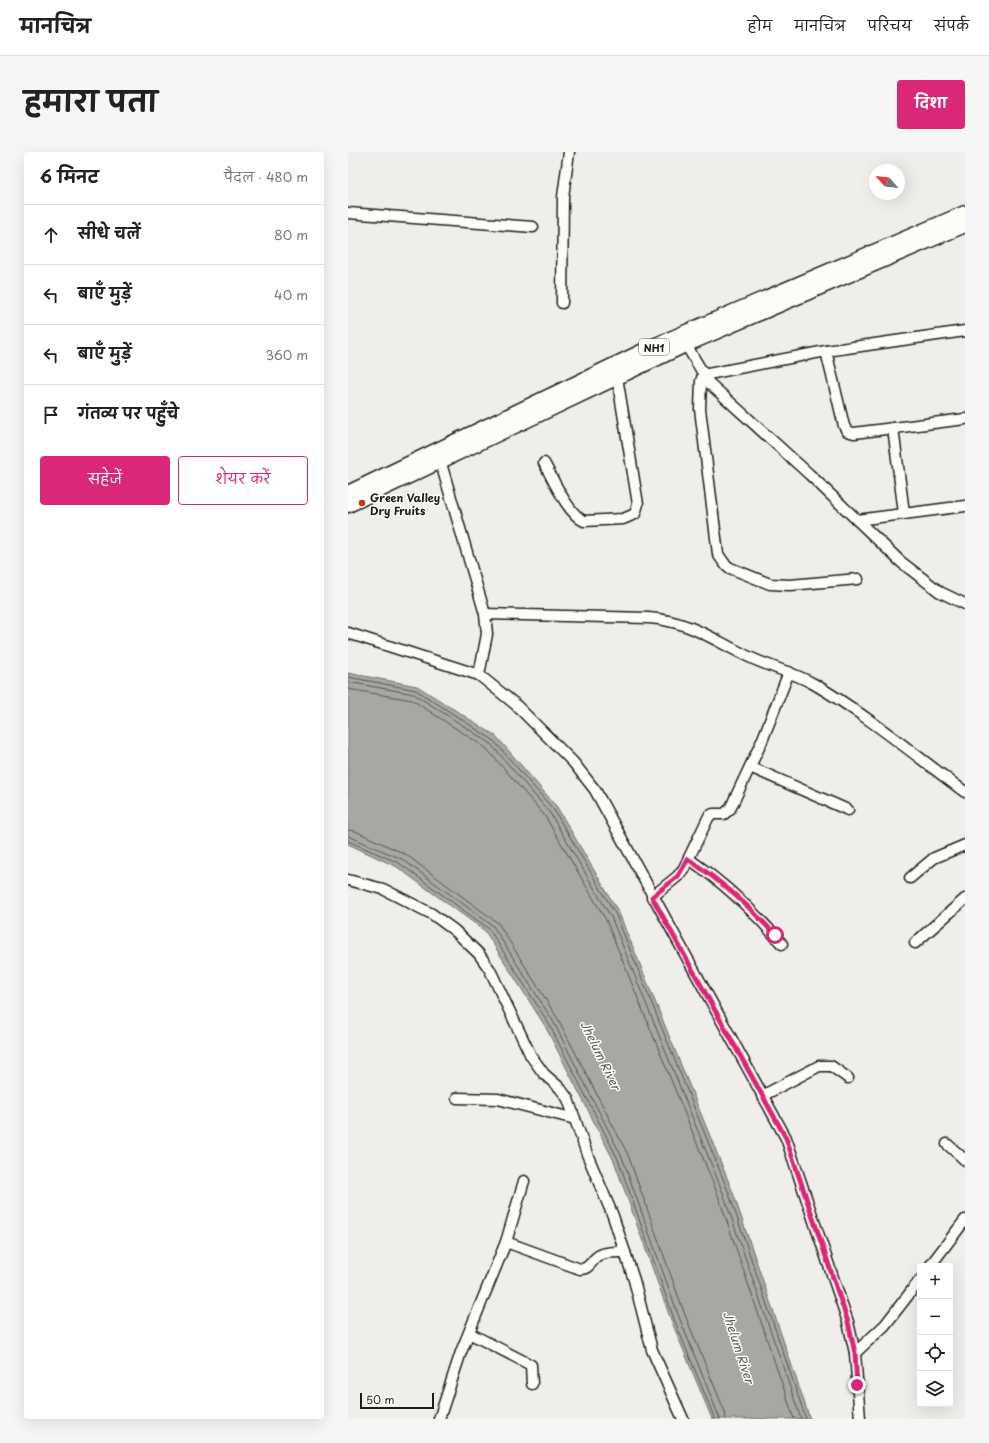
<!DOCTYPE html>
<html lang="hi">
<meta charset="utf-8">
<style>
body{margin:0;font-family:"Playpen Sans","Playpen Sans Deva",sans-serif;background:#f6f6f6;color:#202124}
.controls{position:absolute;right:12px;bottom:12px;display:grid;overflow:hidden;border-radius:4px;box-shadow:0 4px 16px #0002}
.controls button{width:36px;height:36px;display:grid;place-items:center;padding:0;border:0;border-bottom:1px solid #e0e0e0;background:#fff;color:#202124;font:20px sans-serif}
.compass{position:absolute;left:521px;top:12px;width:36px;height:36px;border-radius:50%;background:#fff;box-shadow:0 4px 16px #0002;rotate:297deg}
.scale{position:absolute;left:12px;bottom:10px;width:74px;box-sizing:border-box;padding-left:4px;border:2px solid #1c1c1c;border-top:0;font-size:11px;line-height:14px;white-space:nowrap;color:#1c1c1c;-webkit-text-stroke:3px #fdfcf7;paint-order:stroke}
.stop{position:absolute;width:12px;height:12px;margin:-9px;border:3px solid #db2777;border-radius:50%;background:#fff}
.stop.end{background:#db2777;border-color:#fff;box-shadow:0 1px 4px #0008}
.list{margin:0;padding:0;list-style:none}
h2{display:flex;justify-content:space-between;align-items:center;height:52px;margin:0;padding:0 16px;font-size:17px}
h2 small{font-size:13px;font-weight:400;color:#757577}
.list li{display:grid;grid-template-columns:26px 1fr auto;gap:12px;align-items:center;box-sizing:border-box;height:60px;padding:0 16px;border-top:1px solid #e0e0e0}
.list b{display:block;font-size:15px;white-space:nowrap}
.list em{font-size:13px;font-style:normal;color:#757577}
.actions{display:flex;gap:8px;padding:12px 16px}
.actions a{flex:1;padding:9px 0;border:1px solid #db2777;border-radius:4px;text-align:center;font-size:14px;color:#db2777}
.actions .main{background:#db2777;color:#fff}
.icon{flex:none;width:22px;height:22px;fill:none;stroke:currentColor;stroke-width:2;stroke-linecap:round;stroke-linejoin:round}
.map{position:relative;flex:none;width:617px;height:1267px;overflow:hidden;border-radius:4px}
header{display:flex;align-items:center;gap:24px;box-sizing:border-box;height:56px;padding:0 20px;background:#fff;border-bottom:1px solid #e0e0e0}
header strong{font-size:19px}
nav{display:flex;gap:22px;margin-inline-start:auto;font-size:14px}
.intro{display:flex;align-items:center;justify-content:space-between;box-sizing:border-box;height:96px;padding:0 24px}
h1{margin:0;font-size:28px}
.button{padding:10px 18px;border-radius:4px;background:#db2777;color:#fff;font-size:14px;font-weight:700}
main{display:flex;gap:24px;padding:0 24px}
aside{flex:1;background:#fff;border-radius:4px;box-shadow:0 4px 16px #0002}
.map>svg:first-child{display:block}
.water{fill:#a8a7a3;stroke:#706f6d}
.lines{fill:none;stroke-linecap:round;stroke-linejoin:round}
.shore{stroke:#545452;stroke-width:1}
.minor-casing{stroke:#1c1c1c;stroke-width:13}
.highway-casing{stroke:#1c1c1c;stroke-width:17}
.minor{stroke:#fdfcf7;stroke-width:10}
.highway{stroke:#fdfcf7;stroke-width:14}
.route{stroke:#db2777;stroke-width:5}
.poi-dot{fill:#c8321e;stroke:#fdfcf7;stroke-width:1.5}
.labels{text-anchor:middle;dominant-baseline:central;stroke-width:3;stroke-linejoin:round;paint-order:stroke}
.shield{fill:#fdfcf7;stroke:#605f5e;stroke-width:1}
.shield-label{font-size:10px;font-weight:bold;fill:#1c1c1c}
.poi-label{font-size:11px;font-weight:bold;fill:#1c1c1c;stroke:#fdfcf7;text-anchor:start}
.water-label{font-size:12px;font-style:italic;fill:#5b5b59;stroke:#fdfcf7}
</style>
<header>
<strong>मानचित्र</strong>
<nav><a>होम</a><a>मानचित्र</a><a>परिचय</a><a>संपर्क</a></nav>
</header>
<div class="intro"><h1>हमारा पता</h1><a class="button">दिशा</a></div>
<main>
<aside>
<h2>6 मिनट<small>पैदल · 480 m</small></h2>
<ul class="list">
<li><svg class="icon" aria-label="ahead" viewBox="0 0 24 24"><path d="M12 20V5M6 11l6-6 6 6"/></svg><div><b>सीधे चलें</b></div><em>80 m</em></li>
<li><svg class="icon" aria-label="left" viewBox="0 0 24 24"><path d="M17 20v-9H6M10 6l-5 5 5 5"/></svg><div><b>बाएँ मुड़ें</b></div><em>40 m</em></li>
<li><svg class="icon" aria-label="left" viewBox="0 0 24 24"><path d="M17 20v-9H6M10 6l-5 5 5 5"/></svg><div><b>बाएँ मुड़ें</b></div><em>360 m</em></li>
<li><svg class="icon" aria-label="arrive" viewBox="0 0 24 24"><path d="M6 21V4h12l-3 4 3 4H6"/></svg><div><b>गंतव्य पर पहुँचे</b></div></li>
</ul>
<div class="actions"><a class="main">सहेजें</a><a>शेयर करें</a></div>
</aside>
<div class="map">
<svg width="617" height="1267" viewBox="0 0 617 1267">
<rect width="100%" height="100%" fill="#f0eeea"/>
<filter id="ink" filterUnits="userSpaceOnUse"><feTurbulence type="fractalNoise" baseFrequency=".025" numOctaves="2"/><feDisplacementMap in="SourceGraphic" scale="8" xChannelSelector="R" yChannelSelector="G"/><feConvolveMatrix kernelMatrix="1 2 1 2 8 2 1 2 1" color-interpolation-filters="sRGB"/></filter>
<g filter="url(#ink)">
<polygon class="water" points="0,521 69,534 148,584 209,655 271,761 384,1038 462,1267 364,1267 323,1168 266,1009 197,874 137,779 49,715 0,692"/>
<g class="lines">
<g class="shore">
<polyline points="0,525 68,538 145,588 206,658 268,763 380,1039 458,1267"/>
<polyline points="0,530 66,542 142,591 202,661 263,765 375,1041 453,1267"/>
<polyline points="0,537 64,548 138,596 197,664 258,768 370,1043 446,1267"/>
<polyline points="0,678 7,679 57,702 150,771 210,867 280,1003 337,1163 377,1260 378,1267"/>
<polyline points="0,684 54,707 145,774 205,869 274,1005 331,1165 372,1267"/>
<polyline points="0,689 51,711 141,777 201,872 270,1007 326,1167 367,1267"/>
</g>
<g class="minor-casing">
<g id="minor">
<polyline points="0,61 185,75"/>
<polyline points="214,151 215,45 221,0"/>
<polyline points="335,188 361,231 461,322 553,410 592,440 617,452"/>
<polyline points="478,199 496,274 499,279 506,281 617,267"/>
<polyline points="545,276 556,361"/>
<polyline points="92,308 137,462 139,482 131,523"/>
<path d="M196,311c9,16 24,51 40,58l39,-2 12,-5 3,-10 -22,-133"/>
<polyline points="509,368 617,354"/>
<polyline points="510,427 442,433 422,432 382,416 376,411 370,402 352,257 353,229 355,223 478,199 617,179"/>
<path d="M137,462l164,4c40,3 63,21 98,38 22,11 46,16 67,28 53,31 102,72 151,108"/>
<polyline points="0,481 131,523 167,552 225,610 247,638 438,986 500,1170 507,1201 512,1267"/>
<polyline points="402,615 500,658"/>
<path d="M341,707c35,24 65,52 93,85"/>
<polyline points="562,726 586,706 617,693"/>
<polyline points="0,728 35,737 84,762 106,778 131,802 142,818 183,904 196,922 212,936 220,947 239,1002 265,1064 286,1128 304,1198 335,1267"/>
<polyline points="304,745 330,724 336,716 361,664 365,662 376,662 382,657 414,589 441,520"/>
<polyline points="567,791 617,747"/>
<polyline points="414,944 471,914 483,914 500,926"/>
<polyline points="109,946 150,947 227,967"/>
<polyline points="599,992 617,1008"/>
<polyline points="158,1090 176,1029"/>
<polyline points="582,1114 617,1068"/>
<polyline points="121,1181 183,1213 184,1232"/>
<polyline points="507,1201 537,1173 572,1128"/>
<path d="M91,1267l22,-67 45,-110 74,27c11,0 11,-10 20,-14 7,-4 17,-3 25,-3"/>
</g>
</g>
<g class="highway-casing">
<g id="highway">
<polyline points="0,341 308,193 617,61"/>
<polyline points="0,353 337,193 617,73"/>
</g>
</g>
<use href="#minor" class="minor"/>
<use href="#highway" class="highway"/>
</g>
</g>
<g class="lines" filter="url(#ink)">
<path class="route" d="M427,783c-26,-30 -54,-54 -87,-76l-10,17 -26,21 134,241 62,184 7,31 2,32"/>
</g>
<circle class="poi-dot" cx="14" cy="351" r="4"/>
<g class="labels">
<rect class="shield" x="291" y="187" width="30" height="16" rx="3"/>
<g class="shield-label">
<text x="306" y="195">NH1</text>
</g>
<g class="poi-label">
<text x="22" y="345">Green Valley<tspan x="22" dy="13">Dry Fruits</tspan></text>
</g>
<g class="water-label">
<text transform="translate(253 903) rotate(64)">Jhelum River</text>
<text transform="translate(391 1195) rotate(72)">Jhelum River</text>
</g>
</g>
</svg>
<div class="controls">
<button>+</button>
<button>−</button>
<button><svg class="icon" aria-label="locate" viewBox="0 0 24 24"><circle cx="12" cy="12" r="6"/><path d="M12 2v4M12 18v4M2 12h4M18 12h4"/></svg></button>
<button><svg class="icon" aria-label="layers" viewBox="0 0 24 24"><path d="M12 4l9 5-9 5-9-5zM3 14l9 5 9-5"/></svg></button>
</div>
<svg class="compass" viewBox="-18 -18 36 36"><path d="M0-13l5 13h-10z" fill="#e53935"/><path d="M0 13l5-13h-10z" fill="#757577"/></svg>
<div class="scale">50 m</div>
<div class="stop" style="left:427px;top:783px"></div>
<div class="stop end" style="left:509px;top:1233px"></div>
</div>
</main>
